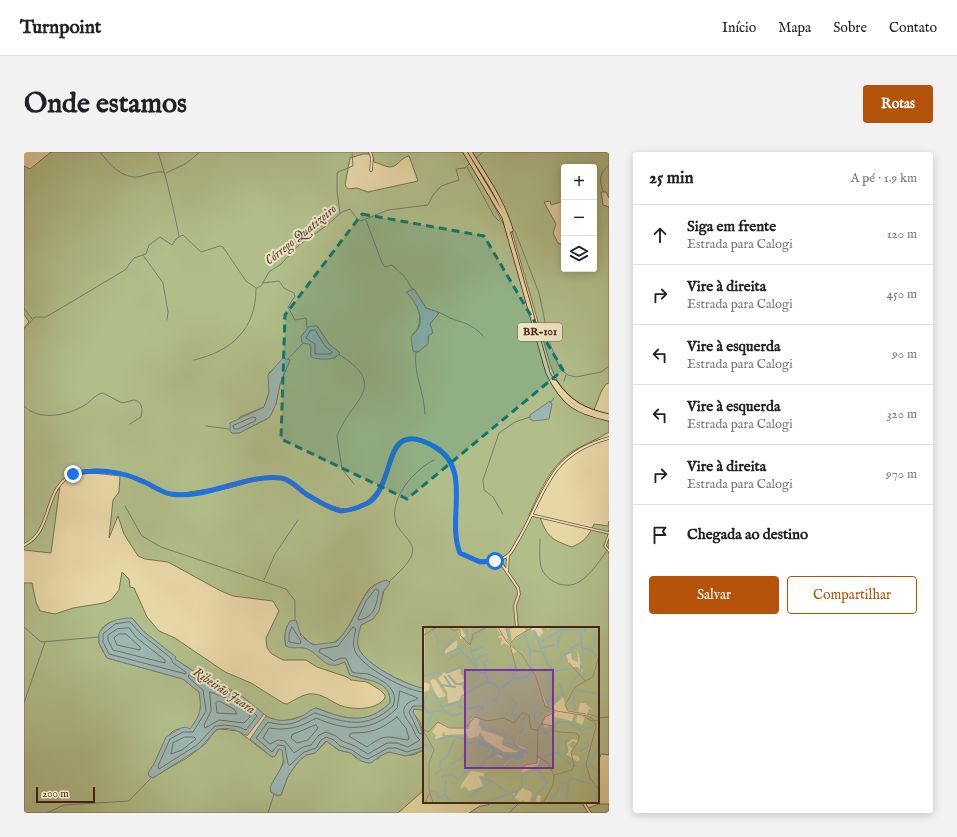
<!DOCTYPE html>
<html lang="pt">
<meta charset="utf-8">
<style>
body{margin:0;font-family:"IM FELL English",serif;background:#f2f2f2;color:#202124}
.controls{position:absolute;right:12px;top:12px;display:grid;overflow:hidden;border-radius:4px;box-shadow:0 2px 10px #0003}
.controls button{width:36px;height:36px;display:grid;place-items:center;padding:0;border:0;border-bottom:1px solid #e0e0e0;background:#fff;color:#202124;font:20px sans-serif}
.scale{position:absolute;left:12px;bottom:10px;width:59px;box-sizing:border-box;padding-left:4px;border:2px solid #462414;border-top:0;font-size:11px;line-height:14px;white-space:nowrap;color:#462414;-webkit-text-stroke:3px #efe4c5;paint-order:stroke}
.stop{position:absolute;width:12px;height:12px;margin:-9px;border:3px solid #1a73e8;border-radius:50%;background:#fff}
.stop.end{background:#1a73e8;border-color:#fff;box-shadow:0 1px 4px #0008}
.list{margin:0;padding:0;list-style:none}
h2{display:flex;justify-content:space-between;align-items:center;height:52px;margin:0;padding:0 16px;font-size:17px}
h2 small{font-size:13px;font-weight:400;color:#757577}
.list li{display:grid;grid-template-columns:26px 1fr auto;gap:12px;align-items:center;box-sizing:border-box;height:60px;padding:0 16px;border-top:1px solid #e0e0e0}
.list b{display:block;font-size:15px;white-space:nowrap}
.list p{margin:0;font-size:13px;white-space:nowrap;color:#757577}
.list em{font-size:13px;font-style:normal;color:#757577}
.actions{display:flex;gap:8px;padding:12px 16px}
.actions a{flex:1;padding:9px 0;border:1px solid #b45309;border-radius:4px;text-align:center;font-size:14px;color:#b45309}
.actions .main{background:#b45309;color:#fff}
.icon{flex:none;width:22px;height:22px;fill:none;stroke:currentColor;stroke-width:2;stroke-linecap:round;stroke-linejoin:round}
.map{position:relative;flex:none;width:585px;height:661px;overflow:hidden;border-radius:4px}
header{display:flex;align-items:center;gap:24px;box-sizing:border-box;height:56px;padding:0 20px;background:#fff;border-bottom:1px solid #e0e0e0}
header strong{font-size:19px}
nav{display:flex;gap:22px;margin-inline-start:auto;font-size:14px}
.intro{display:flex;align-items:center;justify-content:space-between;box-sizing:border-box;height:96px;padding:0 24px}
h1{margin:0;font-size:28px}
.button{padding:10px 18px;border-radius:4px;background:#b45309;color:#fff;font-size:14px;font-weight:700}
main{display:flex;gap:24px;padding:0 24px}
aside{flex:1;background:#fff;border-radius:4px;box-shadow:0 2px 10px #0003}
.map>svg:first-child{display:block}
.green{fill:#b1be8a;stroke:#7c714f;fill-rule:evenodd}
.water{fill:#9bb7b2;stroke:#797c73}
.lines{fill:none;stroke-linecap:round;stroke-linejoin:round}
.shore{stroke:#706e63;stroke-width:1}
.stream{stroke:#797c73;stroke-width:1}
.minor-casing{stroke:#6e5038;stroke-width:3}
.tertiary-casing{stroke:#6e5038;stroke-width:3.5}
.motorway-casing{stroke:#462414;stroke-width:5}
.minor{stroke:#efe4c5;stroke-width:1.5}
.tertiary{stroke:#efe4c5;stroke-width:2}
.motorway{stroke:#e7d6a6;stroke-width:3.5}
.route{stroke:#1a73e8;stroke-width:5}
.marked{fill:#0f766e;fill-opacity:0.2;stroke:#0f766e;stroke-width:3;stroke-dasharray:8 5;stroke-linejoin:round}
.labels{text-anchor:middle;dominant-baseline:central;stroke-width:4;stroke-linejoin:round;paint-order:stroke}
.shield{fill:#efe4c5;stroke:#795e49;stroke-width:1}
.shield-label{font-size:11px;font-weight:bold;fill:#462414}
.water-label{font-size:13px;font-style:italic;fill:#5b493c;stroke:#efe4c5}
.inset-river{fill:none;stroke:#9bb7b2;stroke-width:2}
.inset-road{fill:none;stroke:#a78f6c;stroke-width:1}
.view{fill:#7b2cbf;fill-opacity:0.15;stroke:#7b2cbf;stroke-width:2}
.inset-edge{fill:none;stroke:#462414;stroke-width:2}
</style>
<header>
<strong>Turnpoint</strong>
<nav><a>Início</a><a>Mapa</a><a>Sobre</a><a>Contato</a></nav>
</header>
<div class="intro"><h1>Onde estamos</h1><a class="button">Rotas</a></div>
<main>
<div class="map">
<svg width="585" height="661" viewBox="0 0 585 661">
<rect width="100%" height="100%" fill="#e7d6a6"/>
<filter id="stains"><feTurbulence type="fractalNoise" baseFrequency=".005" numOctaves="4"/><feColorMatrix values="0 0 0 0 .2 0 0 0 0 .09 0 0 0 0 .02 0 0 0 .5 -.17"/></filter>
<radialGradient id="worn" r=".72"><stop offset=".6" stop-color="#630" stop-opacity="0"/><stop offset="1" stop-color="#630" stop-opacity=".3"/></radialGradient>
<g class="green">
<path d="M27,0h412l26,44 18,35 41,145 24,30 37,13v13c-12,8 -27,13 -39,21 -20,14 -31,40 -41,62l11,2c7,20 12,23 32,30 12,-5 17,-11 22,-23l14,2 1,-5v234l-8,-1 -3,8v-134h-174v60h-4c-17,-6 -57,-23 -62,-42 -2,-7 1,-14 3,-21 24,-12 18,-22 26,-45 -6,2 -13,4 -17,8 -17,19 -24,70 -60,55l-11,-11 -4,-12c-10,3 -12,16 -9,26l17,1 8,3 18,14 7,1 9,-3 5,13c15,6 42,4 40,28 -24,23 -45,16 -74,5l-13,8 -14,4 -12,1 -9,-4 -35,-26 -25,-10 -33,-22 1,-1 -33,-27 -9,-11c-14,-2 -37,1 -35,21 0,5 5,12 8,17l76,21 16,13c3,18 2,22 -9,37 -6,-1 -12,-1 -18,3 -6,5 -21,36 -22,44l3,1 34,-19 18,-14 11,-14 4,-1 18,2 34,26 3,-1 4,-7h3c6,21 -10,24 -11,43l6,4 4,-1 7,-19 10,-14 8,-7 9,-2 12,-12 11,9 13,3 5,5 22,1c10,-14 21,-1 34,-4 4,-1 8,-3 12,-5v40l-26,23h-374v-230h8l4,19 4,9 15,3 18,-6 31,-5 7,-3 8,-10 3,-18 7,7 1,8 4,1 13,29 12,14 16,7 50,34 26,11 32,20 4,1c8,-4 17,-11 26,-10 9,0 18,7 26,11 13,5 37,6 46,-7v-3l-5,-5 -13,-8 -16,-2 -4,-3 -30,-10 -11,-7h-23l-11,-6 -5,-6 -1,-10 13,-27 -6,-10 -40,-5 -14,-6 -51,-28 -23,-3 -7,-3 -14,-22 -6,-18 -9,22 4,-38 6,-8 1,-16c-20,-2 -45,-8 -60,9l-9,68 -27,-3v-222l5,-6 -5,-8v-148l6,3zM339,2h9l2,8c5,1 11,5 16,5 8,0 11,-10 19,-11l9,25 -50,11 -11,-4 -9,1 -3,-4 5,-27zM390,137l12,19 12,4v2l-8,10 2,6 -4,6c1,9 -4,11 -10,16l-6,-17c14,-12 7,-32 -5,-43zM293,174l12,18 11,9 -5,5 -24,-3v-8l-2,-3zM266,208l-10,24 -4,20 -9,15 -28,14h-7l-2,-2 10,-14 24,-10 5,-14v-20l10,-9z"/>
<path d="M448,0h137v46l-3,-6h-5l2,13 6,2v176l-3,1 -5,8 -7,18c-23,-4 -35,-23 -43,-43l-44,-153zM540,15h30v102h-30v-23l-6,-3 -5,-10 3,-9 -12,-22 6,-1 1,4 13,-4z"/>
<polygon points="390,557 400,558 400,584 396,570 389,561"/>
<polygon points="467,650 558,650 562,657 575,652 585,652 585,661 445,661 456,654 464,653"/>
</g>
<g class="water">
<path d="M390,137l12,19 12,4v2l-8,10 3,9 -5,3v8l-10,8 -5,-1 -2,-14c2,-3 7,-6 8,-10 5,-11 -5,-28 -13,-35z"/>
<path d="M287,174h6l12,18 11,9c-5,8 -21,7 -29,4v-10l-2,-3 -7,-1 -1,-6 7,-10z"/>
<polygon points="259,206 266,208 256,232 252,252 246,265 215,281 208,281 206,279 206,271 240,255 245,241 244,223"/>
<polygon points="526,249 528,252 525,267 509,269 506,267 506,263"/>
<path d="M363,428l3,3 -7,9 -4,19 -6,8 -12,6c-2,8 -5,16 -2,24 6,15 49,38 65,39v22l-10,-1 -1,3c8,13 11,23 11,38l-18,6 -17,-4 -9,4 -9,7h-3l-7,-2 -10,-8 -12,-3 -13,-9 -11,12 -9,2 -8,7 -10,14 -7,19h-5l-5,-3 -1,-5 14,-24 -2,-13 -3,-1 -4,7 -3,1 -22,-18 16,-23c12,7 27,5 38,-1 5,-3 7,-6 12,-7 28,11 50,18 74,-5 2,-23 -25,-23 -40,-28l-5,-13c-4,0 -5,3 -9,3 -12,3 -20,-15 -32,-17 -6,-1 -12,1 -18,-2 -2,-10 -1,-17 4,-25l6,-1 5,16 12,9 23,-3c6,-6 11,-12 15,-20 10,-17 14,-37 36,-42z"/>
<path d="M108,466l11,13 33,26 -1,2 33,22 35,16 21,17 -17,22c-9,-6 -20,-10 -31,-6l-16,18 -47,30 -4,-2 -1,-3 6,-9 12,-27 15,-9 5,-1 4,2c11,-15 12,-20 9,-37l-16,-13 -76,-21 -8,-15v-10c8,-12 19,-15 33,-15z"/>
</g>
<g class="lines">
<g class="shore">
<polygon points="291,178 301,194 308,200 307,202 291,202 291,192 282,186 286,179"/>
<polygon points="229,265 232,266 231,269 214,277 210,277 209,274"/>
<path d="M352,437l3,2c-3,14 -4,26 -20,29l-1,-2 8,-17z"/>
<polygon points="106,470 117,482 147,506 149,511 162,520 162,522 85,502 79,490 79,482 91,472"/>
<polygon points="268,475 277,489 276,492 265,490 265,483"/>
<polygon points="105,476 113,486 141,508 141,511 89,498 84,488 84,483 93,477"/>
<polygon points="95,482 102,482 116,495 116,498 93,493 90,486"/>
<polygon points="165,523 207,543 217,548 233,564 222,578 215,575 201,573 191,574 173,593 135,617 134,614 146,587 159,580 169,580 182,559 179,538 165,526"/>
<path d="M376,539l18,7c-3,3 -7,2 -11,6 -7,7 -1,14 3,20 4,5 4,11 10,16l-12,7 -11,-4h-10l-19,11 -13,-8 -13,-5 -6,-5 -10,-4 -7,3 -8,10 -8,2 -9,6 -9,-12 -7,-1 -8,4 -7,-6 6,-10c18,3 32,-1 47,-10 29,13 57,15 81,-10z"/>
<polygon points="186,540 205,547 225,562 226,565 220,571 195,568 181,576 180,573 187,559"/>
<path d="M400,540c-17,0 -62,-25 -69,-41 -3,-8 -1,-14 1,-22l-3,-2 -15,19 -18,3 -1,3 15,9 7,-3h5l6,14c5,2 11,1 16,2 13,5 32,15 25,32 -26,24 -47,17 -78,7 -19,9 -24,15 -47,9l-12,16 16,14 6,-7 7,1 3,18 2,1 14,-13 12,-4 5,-8 5,-3 8,3 6,6 12,4 10,7 6,2 20,-11h8l11,4 17,-5"/>
<polygon points="195,549 210,557 213,562 193,561 192,551"/>
<polyline points="400,554 389,554 385,560 395,581 400,583"/>
<path d="M373,565l9,11 3,10 -1,2c-21,-3 -22,-7 -41,7l-18,-11 2,-3c21,0 29,-3 46,-16z"/>
<polygon points="292,573 294,576 284,588 273,591 267,586 268,583"/>
<polygon points="161,585 170,585 172,587 158,598 147,602 149,591"/>
</g>
<g class="stream">
<path d="M76,0c10,13 24,29 42,24 7,-2 14,-5 22,-4"/>
<path d="M134,0c9,27 15,55 21,84"/>
<polyline points="584,0 585,3"/>
<polyline points="452,6 459,0"/>
<polyline points="443,15 470,64 475,69"/>
<polyline points="142,21 161,12 176,0"/>
<path d="M579,39c-4,-11 -4,-18 6,-26"/>
<polyline points="316,61 313,39 313,22 314,20 329,14 328,0"/>
<polyline points="342,68 358,111 361,115 368,113 380,124 389,138"/>
<polyline points="491,79 515,141 525,189 536,217 544,223 552,225 577,220 585,214"/>
<polyline points="119,103 139,131 144,160 143,168"/>
<polyline points="239,131 255,129 260,136 270,141 271,144 264,155 271,168 282,166 283,176"/>
<polyline points="233,136 237,134 245,120 257,112 275,93 302,74 318,60 326,57 333,67 337,69 364,58 404,53 409,43 417,34 435,28 432,17 441,16 449,8"/>
<polyline points="0,156 8,167"/>
<path d="M414,160c4,1 8,4 12,6 13,5 23,6 33,18"/>
<polyline points="0,177 11,165 22,165 101,118 110,106 122,102 125,93 136,85 148,93 153,86 159,83 177,100 196,94 199,95 222,129 232,136"/>
<path d="M392,199c-3,22 8,40 9,63"/>
<path d="M314,202c53,32 13,45 -1,82l5,33 12,15"/>
<path d="M170,208c38,-9 62,-31 62,-71"/>
<polyline points="263,208 278,192"/>
<polyline points="540,229 542,223"/>
<polyline points="526,251 530,246"/>
<path d="M0,254c15,16 45,9 61,-1 6,-4 11,-11 18,-12l19,10 12,-3c8,1 9,9 7,17l-11,7"/>
<polyline points="182,274 205,277"/>
<polyline points="101,354 118,384 137,395 262,437 271,449 271,468"/>
<polyline points="479,362 469,345 460,338 459,328 475,281 491,270 506,265"/>
<path d="M516,387c0,9 -1,20 1,28 5,15 25,23 38,15 12,-8 19,-19 27,-30"/>
<polyline points="240,428 251,402 274,368"/>
<path d="M365,430c7,-8 20,-17 23,-28 4,-12 -13,-21 -16,-31 -8,-24 19,-54 38,-63"/>
<polyline points="0,475 17,490 75,485"/>
<polyline points="0,551 21,490"/>
<polyline points="574,566 585,565"/>
<polyline points="23,661 40,653 105,649 128,625"/>
<polyline points="244,661 250,642"/>
<polyline points="485,661 496,650"/>
</g>
<g class="minor-casing">
<g id="minor">
<polyline points="508,363 585,381"/>
<polyline points="585,383 581,394 585,399"/>
</g>
</g>
<g class="tertiary-casing">
<g id="tertiary">
<polyline points="346,0 348,6 347,18"/>
<path d="M0,393c30,-13 18,-58 50,-71 19,-7 46,-2 64,5 11,4 21,12 32,15 6,2 15,0 21,-1 15,-2 30,-4 44,-8 15,-4 29,-9 46,-7 10,2 15,9 23,15 10,7 34,19 46,17 23,-4 33,-24 39,-44 2,-7 3,-15 8,-21 10,-12 29,-4 40,3 35,25 9,71 23,105 14,8 32,13 47,3 5,-3 7,-9 10,-14 15,-24 23,-51 40,-73 13,-16 33,-26 52,-31"/>
<polyline points="471,409 479,414 494,436 495,442 491,454 493,476"/>
<polyline points="483,419 484,404"/>
<polyline points="559,650 566,661"/>
</g>
</g>
<g class="motorway-casing">
<g id="motorway">
<path d="M441,0l39,65 44,156c15,31 28,39 61,46"/>
<path d="M446,0c15,25 33,49 41,78"/>
<path d="M531,230c14,21 30,29 54,34"/>
</g>
</g>
<use href="#minor" class="minor"/>
<use href="#tertiary" class="tertiary"/>
<use href="#motorway" class="motorway"/>
</g>
<g class="lines">
<path class="route" d="M49,322c23,-6 49,-3 71,8 8,3 18,11 27,12 34,6 77,-21 110,-16 11,2 16,10 25,16 10,6 24,15 35,17 6,0 12,-2 18,-4 3,-2 8,-3 11,-5 27,-22 12,-86 65,-55 38,22 11,72 25,106l20,9 15,-1"/>
</g>
<path class="marked" d="M338,62l122,22 79,134 -156,129 -126,-60 4,-124z"/>
<g class="labels">
<rect class="shield" x="494" y="171" width="44" height="18" rx="3"/>
<g class="shield-label">
<text x="516" y="180">BR-101</text>
</g>
<g class="water-label">
<text transform="translate(277 83) rotate(-39)">Córrego Quatizeiro</text>
<text transform="translate(200 539) rotate(34)">Ribeirão Juara</text>
</g>
</g>
<g transform="translate(399 475)">
<rect width="176" height="176" fill="#e7d6a6"/>
<path d="M0,0h35l2,12 6,-3 -6,-9h36l4,7h2v2l-2,-1 -3,3h5l-1,7 4,-2 5,4 2,7 5,-3 -10,-11 2,-4 -4,-9h11l-6,2 2,13 14,-12 -2,-3 12,4 3,6 4,-4 -2,-6h6l1,3 2,-3h49v89l-12,-2 2,-5 4,1 -8,-7h-5l-2,9 -11,-2 -4,-13 -12,11 -4,-2 -11,-28 9,27 9,6 -9,5 -2,8 2,4 8,-3 1,-8 18,4 2,-7 3,1 -1,7 6,3 4,-10 13,2v86h-59l1,-7 -4,-1 -3,8h-4l2,-10 -9,-5 -6,5h-4l1,4 7,5 1,-2 6,3h-105v-110l6,-3 1,-6 -6,-2 1,-52zM34,13l1,8 -12,6 -2,-4zM154,22l6,22 -2,2 -3,-6h-6l-3,-3 -3,-10 5,-2 1,8 6,2zM37,41l4,13 -3,2 2,7 3,5 -7,6 -11,2 -1,-11 -9,-14 5,-5zM10,52l3,1 10,16 -7,2 -3,-3 -6,-14zM51,91h6l-2,9 1,-2 3,5 21,7 -1,8 17,7h-15l-18,-11 -6,-9 -2,4 -9,3 -2,-5 -22,1 -1,-4 -2,4 2,3 -9,1 1,-4 -4,-3 6,-9 11,5 20,1 2,-10zM97,107l-5,10 14,6 -5,3 1,6 -8,2 -6,-3 -7,8v-7l-9,-3 -10,7 7,-13 -14,-5h10l15,10 15,-1 2,-4 -16,-8 2,-2 6,3zM149,112l6,1 -1,3 -4,-2 -5,4 4,3v7l6,1 2,4 -3,1 -11,-7 3,-4 -3,-6zM116,130l1,9 -3,-1 -13,7 -5,-1 8,-7 10,-1zM48,144l13,2v3h-5l4,10 -14,5 -4,-5 -4,3v-4z" fill="#b1be8a" fill-rule="evenodd"/>
<path d="M97,107l-5,9 5,5 9,2v4l-5,-1 1,6 -8,2 -6,-3 -8,8 1,-7 -4,-4 -5,1 -11,7 8,-13 -14,-5v-5l3,-1 22,15h13l4,-4 -16,-8 2,-2 6,3z" fill="#9bb7b2"/>
<path class="inset-river" d="M43,0l3,16M83,0l4,15M111,3l7,18 14,-3M137,3l26,1v-4M157,3l3,23 -3,20M11,4l5,13M101,8l6,15v11l3,9M49,14l4,-7 9,-4M118,15l19,-12M34,19l17,18M47,19l6,22 4,5h6M171,19l1,-13M160,21l9,2 4,8M135,22l1,-13 4,-4M107,23l13,2M49,24l12,-4M120,25l4,11 6,6 -1,6M18,27l12,-15M24,27l12,-6M65,32l-4,4 4,19M25,33l13,-8M51,33l14,-6M137,35l1,-6 10,-4v-4l11,-6M87,37l4,2 -1,12M131,44l15,-2M23,46l15,-6 1,8M25,48l8,9h6M1,49l13,-4 5,3M21,49l7,10M90,52l13,-2 5,-5M40,55l3,12M136,56l6,16M17,58l16,2M146,60l9,-12M79,61l11,-9M152,63l24,4M11,66l9,17M151,69l1,15M88,72l5,5 -4,8 3,7M68,74l7,-4 2,-7M35,75l2,5 11,2 6,-3 6,1 -2,3M123,76l15,-7M0,78l4,7 5,2M1,78l3,-12M20,84l-1,-4 18,-6 2,-5 24,-14 9,2 5,6M21,84l10,5 8,-3M57,95l4,5 21,8 1,5M114,97l-3,-6 2,-6 5,-3M4,100l6,-16h10M119,100l4,7 6,-5M131,101l3,-6h11l14,8 13,-4M96,107l4,-5 -2,-7 5,-6M15,112l14,-3 10,2 6,5 9,-1M0,117l7,2 2,6M157,124l9,-5 -5,-4M135,126l1,-17M140,129l4,-4 -1,-11 9,-5M27,137l12,-5 6,-16M167,138l9,8M165,140l11,-20M12,148l5,-5v-8l7,-6 8,-17M18,150l11,-3 6,6 12,-12 11,-2 4,-4M57,151l14,4 13,11M23,153l-1,15 7,8M171,158l3,18M7,164h5l4,7 5,-3M45,170l23,-15M90,171l9,-12v-12l16,-5 3,-10 9,-5 8,-1 14,13h7M60,176l34,-12M111,176l3,-10 8,-6 2,-5 -9,-13M127,176l12,-20 6,-1 3,-4 19,6M143,176l3,-22"/>
<path class="inset-road" d="M26,0l5,4 6,-2v6l10,10 3,-11 14,-7M75,0l8,14 16,14 14,22 9,29 11,5 32,5 6,4 2,7 -10,37 4,14 9,12M1,8l13,-8M87,17l6,-7 17,-10M87,18l7,27M146,36l17,19M163,87l-18,-3 -3,-6 10,-18 18,-10 6,-22M164,87l12,3M160,89l9,5 7,-1M119,97l11,2v4l6,2 17,1 3,3 -1,6 -7,10 3,14 -2,4 -18,5M0,102l5,3 10,-10 11,6h16l10,-11 12,4 17,-3 10,5 9,-11 6,4 2,13 7,1M0,103l11,20 -5,13v27l4,13M113,128l12,8 6,12 -1,10 -10,18M97,145l5,-7 12,-2 1,-33 7,-13 10,-5M2,176l5,-11"/>
<path class="view" d="M42,43h88v98h-88z"/>
<rect width="176" height="176" class="inset-edge"/>
</g>
<rect width="100%" height="100%" filter="url(#stains)"/>
<rect width="100%" height="100%" fill="url(#worn)"/>
</svg>
<div class="controls">
<button>+</button>
<button>−</button>
<button><svg class="icon" aria-label="layers" viewBox="0 0 24 24"><path d="M12 4l9 5-9 5-9-5zM3 14l9 5 9-5"/></svg></button>
</div>
<div class="scale">200 m</div>
<div class="stop" style="left:471px;top:409px"></div>
<div class="stop end" style="left:49px;top:322px"></div>
</div>
<aside>
<h2>25 min<small>A pé · 1.9 km</small></h2>
<ul class="list">
<li><svg class="icon" aria-label="ahead" viewBox="0 0 24 24"><path d="M12 20V5M6 11l6-6 6 6"/></svg><div><b>Siga em frente</b><p>Estrada para Calogi</p></div><em>120 m</em></li>
<li><svg class="icon" aria-label="right" viewBox="0 0 24 24"><path d="M7 20v-9h11M14 6l5 5-5 5"/></svg><div><b>Vire à direita</b><p>Estrada para Calogi</p></div><em>450 m</em></li>
<li><svg class="icon" aria-label="left" viewBox="0 0 24 24"><path d="M17 20v-9H6M10 6l-5 5 5 5"/></svg><div><b>Vire à esquerda</b><p>Estrada para Calogi</p></div><em>90 m</em></li>
<li><svg class="icon" aria-label="left" viewBox="0 0 24 24"><path d="M17 20v-9H6M10 6l-5 5 5 5"/></svg><div><b>Vire à esquerda</b><p>Estrada para Calogi</p></div><em>320 m</em></li>
<li><svg class="icon" aria-label="right" viewBox="0 0 24 24"><path d="M7 20v-9h11M14 6l5 5-5 5"/></svg><div><b>Vire à direita</b><p>Estrada para Calogi</p></div><em>970 m</em></li>
<li><svg class="icon" aria-label="arrive" viewBox="0 0 24 24"><path d="M6 21V4h12l-3 4 3 4H6"/></svg><div><b>Chegada ao destino</b></div></li>
</ul>
<div class="actions"><a class="main">Salvar</a><a>Compartilhar</a></div>
</aside>
</main>
